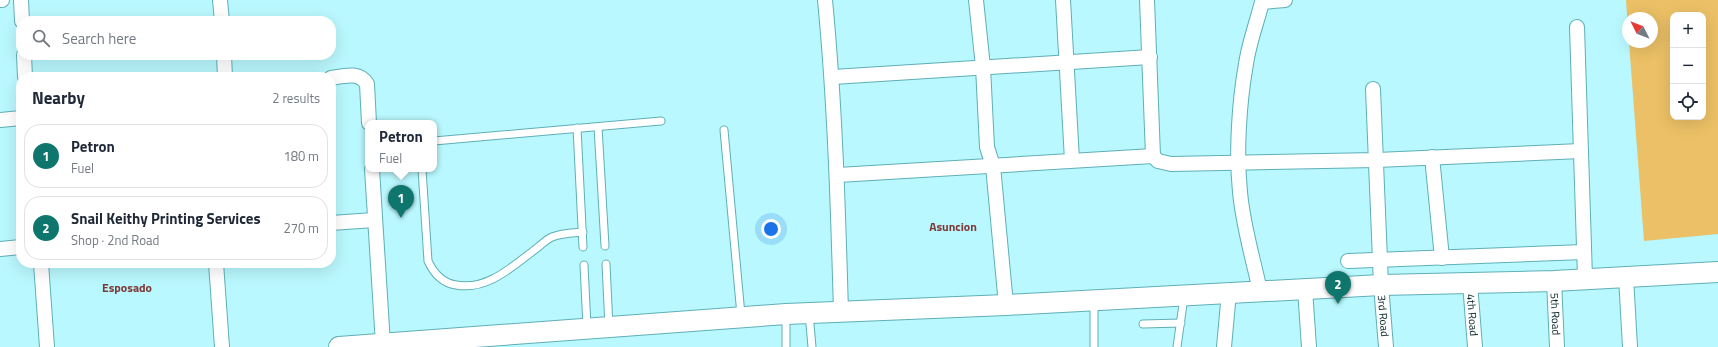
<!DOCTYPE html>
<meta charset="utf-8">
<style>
body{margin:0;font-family:"Titillium Web",sans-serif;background:#f2f2f3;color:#1f2937}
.controls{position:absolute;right:12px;top:12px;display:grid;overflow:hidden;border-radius:8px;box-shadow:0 4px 16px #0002}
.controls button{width:36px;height:36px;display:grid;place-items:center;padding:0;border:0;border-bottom:1px solid #e0e1e3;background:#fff;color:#1f2937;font:20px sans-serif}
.compass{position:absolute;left:1622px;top:12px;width:36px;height:36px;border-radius:50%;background:#fff;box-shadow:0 4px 16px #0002;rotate:312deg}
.you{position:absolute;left:771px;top:229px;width:14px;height:14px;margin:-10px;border:3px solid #fff;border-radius:50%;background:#1a73e8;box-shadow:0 0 0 6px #1a73e833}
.badge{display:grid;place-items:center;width:26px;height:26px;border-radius:50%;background:#0f766e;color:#fff;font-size:13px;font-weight:700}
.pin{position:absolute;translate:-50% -33px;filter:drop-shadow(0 1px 2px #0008)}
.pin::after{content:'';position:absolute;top:21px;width:14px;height:12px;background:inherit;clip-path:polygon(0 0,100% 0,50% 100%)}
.popup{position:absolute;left:365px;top:120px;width:72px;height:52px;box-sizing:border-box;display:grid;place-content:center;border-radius:8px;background:#fff;filter:drop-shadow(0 1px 3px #0005);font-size:13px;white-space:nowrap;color:#747a83}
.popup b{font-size:15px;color:#1f2937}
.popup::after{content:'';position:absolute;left:50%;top:100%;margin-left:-8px;border:8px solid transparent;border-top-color:#fff}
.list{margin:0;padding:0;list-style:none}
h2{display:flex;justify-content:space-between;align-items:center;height:52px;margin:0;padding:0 16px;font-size:17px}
h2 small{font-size:13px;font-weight:400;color:#747a83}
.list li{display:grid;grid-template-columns:26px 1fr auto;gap:12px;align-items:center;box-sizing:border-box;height:64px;margin:0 8px 8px;padding:0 8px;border:1px solid #e0e1e3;border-radius:16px}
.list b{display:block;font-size:15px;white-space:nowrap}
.list p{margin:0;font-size:13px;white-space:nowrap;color:#747a83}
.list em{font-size:13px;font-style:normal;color:#747a83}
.icon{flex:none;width:22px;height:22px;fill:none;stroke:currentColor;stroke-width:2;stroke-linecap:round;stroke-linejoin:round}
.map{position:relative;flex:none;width:1718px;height:347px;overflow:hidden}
.search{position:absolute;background:#fff;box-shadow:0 4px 16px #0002;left:16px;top:16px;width:320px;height:44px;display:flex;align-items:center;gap:10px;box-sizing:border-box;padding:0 14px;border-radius:16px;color:#747a83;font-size:15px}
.panel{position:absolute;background:#fff;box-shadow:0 4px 16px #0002;left:16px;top:72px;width:320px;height:196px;border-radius:16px}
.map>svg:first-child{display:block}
.green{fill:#ebc066;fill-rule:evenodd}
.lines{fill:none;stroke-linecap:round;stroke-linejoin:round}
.service-casing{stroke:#5fafb8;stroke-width:9}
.minor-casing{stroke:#5fafb8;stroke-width:16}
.secondary-casing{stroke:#5fafb8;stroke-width:22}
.service{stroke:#fff;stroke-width:7}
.minor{stroke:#fff;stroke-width:14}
.secondary{stroke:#fff;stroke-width:20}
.labels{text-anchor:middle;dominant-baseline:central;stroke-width:3.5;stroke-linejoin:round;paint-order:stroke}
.street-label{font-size:11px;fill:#002023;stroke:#b9f8fe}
.neighbourhood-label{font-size:12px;font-weight:bold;fill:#7f3835;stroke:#b9f8fe}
</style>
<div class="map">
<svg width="1718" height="347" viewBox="0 0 1718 347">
<rect width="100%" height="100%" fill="#b9f8fe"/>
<path class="green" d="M1626,0h92v234l-74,7 -15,-199h23v-24h-24v11zM1673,15h30v102h-30z"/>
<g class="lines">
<g class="service-casing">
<g id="service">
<polyline points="598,127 605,246"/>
<polyline points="577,128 583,247"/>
<polyline points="724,130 741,315"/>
<polyline points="434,141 661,121"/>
<path d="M422,169l6,92c6,13 14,22 28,24 32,6 58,-20 81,-37 5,-4 10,-9 15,-11 10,-4 20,-4 31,-5"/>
<polyline points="606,264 609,327"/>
<polyline points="584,265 587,327"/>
<polyline points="809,313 812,347"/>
<polyline points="1143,324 1181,323"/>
<polyline points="786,347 786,316"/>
<polyline points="1094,347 1094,302"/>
<polyline points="1177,347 1184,297"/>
</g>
</g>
<g class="minor-casing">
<g id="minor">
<polyline points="0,0 2,0"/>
<polyline points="21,0 22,21"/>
<polyline points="220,0 222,21"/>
<path d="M825,0c10,104 13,207 16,312"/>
<polyline points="976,0 983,67 987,147 993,166 1006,305"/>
<polyline points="1063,0 1072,160"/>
<polyline points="1577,27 1585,278"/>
<polyline points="24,55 25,77"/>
<polyline points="224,55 225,77"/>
<polyline points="833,77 1150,57"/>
<path d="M331,78c13,-2 28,-7 36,6l2,39"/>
<path id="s1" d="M1373,89l8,196 5,62"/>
<polyline points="0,120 21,118"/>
<polyline points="1153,156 1158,161 1171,164 1377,160 1581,151"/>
<polyline points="1432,157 1442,258"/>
<polyline points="372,169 383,344"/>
<polyline points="838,175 1153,156 1147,0"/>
<polyline points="331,223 374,220"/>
<polyline points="0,249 21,247"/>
<polyline points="1348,261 1584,252"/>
<polyline points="41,263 47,347"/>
<polyline points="216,263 222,347"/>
<polyline points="1626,277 1630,347"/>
<path id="s2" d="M1554,281l3,66"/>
<path id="s3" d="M1470,283l5,64"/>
<polyline points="1305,289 1309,347"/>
<path d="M1260,291c-7,-33 -17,-65 -20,-99 -4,-39 -1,-89 6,-128 3,-21 11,-42 16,-62l23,-2"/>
<polyline points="1224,347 1229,292"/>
</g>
</g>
<g class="secondary-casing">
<polyline id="secondary" points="339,347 786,314 1006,305 1381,285 1554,281 1718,272"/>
</g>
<use href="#service" class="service"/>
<use href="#minor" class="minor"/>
<use href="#secondary" class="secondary"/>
</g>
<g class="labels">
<g class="street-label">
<text stroke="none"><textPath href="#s2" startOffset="33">5th Road</textPath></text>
<text stroke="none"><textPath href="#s3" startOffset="32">4th Road</textPath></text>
<text stroke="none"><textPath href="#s1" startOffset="227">3rd Road</textPath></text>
</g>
<g class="neighbourhood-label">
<text x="953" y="226">Asuncion</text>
<text x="127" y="287">Esposado</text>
</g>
</g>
</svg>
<div class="controls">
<button>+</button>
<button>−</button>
<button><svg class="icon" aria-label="locate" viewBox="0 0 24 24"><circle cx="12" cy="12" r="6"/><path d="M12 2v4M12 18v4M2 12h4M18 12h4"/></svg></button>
</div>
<svg class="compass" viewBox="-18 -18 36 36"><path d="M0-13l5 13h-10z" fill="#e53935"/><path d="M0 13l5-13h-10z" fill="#747a83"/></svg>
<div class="you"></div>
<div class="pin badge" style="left:401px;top:218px">1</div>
<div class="popup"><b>Petron</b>Fuel</div>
<div class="pin badge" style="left:1338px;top:304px">2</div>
<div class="search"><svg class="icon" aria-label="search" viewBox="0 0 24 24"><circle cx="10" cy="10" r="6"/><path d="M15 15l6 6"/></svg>Search here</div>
<section class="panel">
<h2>Nearby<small>2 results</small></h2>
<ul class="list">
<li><span class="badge">1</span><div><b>Petron</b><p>Fuel</p></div><em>180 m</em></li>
<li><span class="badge">2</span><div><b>Snail Keithy Printing Services</b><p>Shop · 2nd Road</p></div><em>270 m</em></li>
</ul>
</section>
</div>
